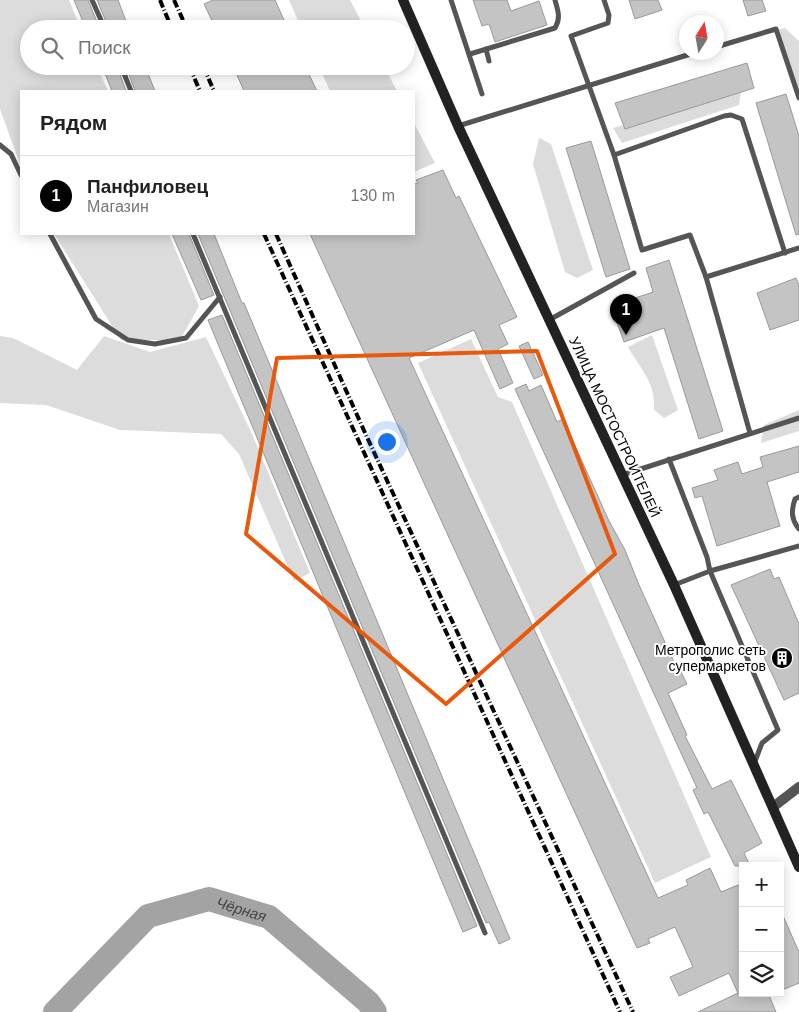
<!DOCTYPE html>
<html lang="ru">
<meta charset="utf-8">
<style>
body{margin:0;font-family:Helvetica,sans-serif;background:#f6f6f6;color:#202124}
.controls{position:absolute;right:15px;bottom:15px;display:grid;overflow:hidden;border-radius:0px;box-shadow:0 2px 12px #0003}
.controls button{width:45px;height:45px;display:grid;place-items:center;padding:0;border:0;border-bottom:1px solid #e0e0e0;background:#fff;color:#202124;font:25px sans-serif}
.compass{position:absolute;left:679px;top:15px;width:45px;height:45px;border-radius:50%;background:#fff;box-shadow:0 2px 12px #0003;rotate:11deg}
.you{position:absolute;left:386px;top:441px;width:18px;height:18px;margin:-12px;border:4px solid #fff;border-radius:50%;background:#1a73e8;box-shadow:0 0 0 8px #1a73e833}
.badge{display:grid;place-items:center;width:32px;height:32px;border-radius:50%;background:#000;color:#fff;font-size:16px;font-weight:700}
.pin{position:absolute;translate:-50% -41px;filter:drop-shadow(0 1px 2px #0008)}
.pin::after{content:'';position:absolute;top:26px;width:18px;height:15px;background:inherit;clip-path:polygon(0 0,100% 0,50% 100%)}
.list{margin:0;padding:0;list-style:none}
h2{display:flex;justify-content:space-between;align-items:center;height:65px;margin:0;padding:0 20px;font-size:21px}
h2 small{font-size:16px;font-weight:400;color:#757577}
.list li{display:grid;grid-template-columns:32px 1fr auto;gap:15px;align-items:center;box-sizing:border-box;height:80px;padding:0 20px;border-top:1px solid #e0e0e0}
.list b{display:block;font-size:19px;white-space:nowrap}
.list p{margin:0;font-size:16px;white-space:nowrap;color:#757577}
.list em{font-size:16px;font-style:normal;color:#757577}
.icon{flex:none;width:28px;height:28px;fill:none;stroke:currentColor;stroke-width:2;stroke-linecap:round;stroke-linejoin:round}
.map{position:relative;flex:none;width:799px;height:1012px;overflow:hidden}
.search{position:absolute;background:#fff;box-shadow:0 2px 12px #0003;left:20px;top:20px;width:395px;height:55px;display:flex;align-items:center;gap:12px;box-sizing:border-box;padding:0 18px;border-radius:28px;color:#757577;font-size:19px}
.panel{position:absolute;background:#fff;box-shadow:0 2px 12px #0003;left:20px;top:90px;width:395px;height:145px;border-radius:0px}
.map>svg:first-child{display:block}
.green{fill:#dcdcdc}
.lines{fill:none;stroke-linecap:round;stroke-linejoin:round}
.river{stroke:#a3a3a3;stroke-width:24}
.building{fill:#c4c4c4;stroke:#999}
.service{stroke:#555;stroke-width:5}
.tertiary{stroke:#555;stroke-width:10}
.secondary{stroke:#222;stroke-width:10}
.rail{stroke:#000;stroke-width:4;stroke-dasharray:8 2.5 1 2.5;stroke-linecap:butt}
.marked{fill:none;stroke:#e8590c;stroke-width:4;stroke-linejoin:round}
.labels{text-anchor:middle;dominant-baseline:central;stroke-width:4;stroke-linejoin:round;paint-order:stroke}
.street-label{font-size:14px;fill:#000;stroke:#fff}
.poi-label{font-size:14px;fill:#000;stroke:#fff;text-anchor:end}
.water-label{font-size:15px;font-style:italic;fill:#444;stroke:#fff}
</style>
<div class="map">
<svg width="799" height="1012" viewBox="0 0 799 1012">
<rect width="100%" height="100%" fill="#fff"/>
<g class="green">
<polygon points="0,0 69,0 81,29 29,29 29,66 97,66 108,91 21,91 21,167 0,109"/>
<polygon points="289,0 350,0 365,29 302,29"/>
<polygon points="785,28 799,41 799,92 777,30"/>
<polygon points="319,66 384,66 397,91 330,91"/>
<polygon points="741,92 739,105 622,143 613,128"/>
<polygon points="414,123 435,163 414,172"/>
<polygon points="539,138 551,144 593,270 577,278 565,272 533,164"/>
<polygon points="54,234 169,234 199,306 180,340 121,340"/>
<path d="M652,335l26,75 -14,8 -10,-8c2,-27 -13,-40 -26,-63z"/>
<polygon points="0,336 13,338 77,370 104,336 150,352 206,337 252,434 310,573 294,581 239,454 221,434 120,430 46,405 0,403"/>
<polygon points="471,339 498,397 512,402 711,857 655,883 418,363"/>
<polygon points="799,410 799,431 761,443 764,425"/>
</g>
<g class="lines">
<path class="river" id="s1" d="M55,1012l93,-96 61,-17 60,18 99,85 7,10"/>
</g>
<g class="building">
<polygon points="74,0 88,0 100,29 86,29"/>
<polygon points="97,0 118,0 129,29 109,29"/>
<polygon points="213,0 275,0 288,29 216,29 204,4"/>
<polygon points="473,0 507,0 511,11 539,1 547,25 495,42 489,24 482,26"/>
<polygon points="629,0 658,0 662,10 635,19"/>
<polygon points="743,0 762,0 766,11 748,16"/>
<polygon points="747,63 754,88 625,129 615,103"/>
<polygon points="102,66 117,66 126,91 112,91"/>
<polygon points="126,66 145,66 155,91 135,91"/>
<polygon points="233,66 305,66 317,91 244,91"/>
<polygon points="786,94 799,136 799,234 796,235 756,103"/>
<polygon points="591,141 630,269 606,277 566,148"/>
<polygon points="443,170 456,198 459,196 517,317 499,325 508,344 498,349 513,383 500,389 474,330 409,358 658,898 688,885 686,880 710,868 721,892 743,883 743,993 768,993 776,1012 698,1012 738,993 729,973 679,996 670,977 693,967 675,927 648,939 650,943 637,948 310,234 414,234 414,184 418,183 416,180"/>
<polygon points="172,234 189,234 214,295 201,300"/>
<polygon points="198,234 214,234 242,303 244,303 510,939 499,944 489,922 486,923"/>
<polygon points="669,260 723,431 699,439 664,328 624,342 611,306 653,292 646,268"/>
<polygon points="796,278 799,285 799,320 770,330 757,293"/>
<polygon points="222,315 477,926 463,932 208,320"/>
<polygon points="528,342 543,375 534,379 519,346"/>
<polygon points="526,384 529,391 541,385 557,422 563,419 609,521 625,550 639,585 678,671 680,670 687,684 668,693 687,735 685,736 712,789 731,780 762,843 744,853 750,866 735,866 708,812 704,814 693,790 697,788 515,389"/>
<polygon points="799,446 799,472 767,482 780,526 717,546 702,496 695,498 692,488 718,480 714,470 738,462 742,474 763,467 760,457"/>
<polygon points="770,569 774,579 779,577 799,624 799,693 784,700 731,585"/>
<polygon points="780,909 799,952 799,983 780,991"/>
</g>
<g class="lines">
<g class="service">
<polyline points="92,0 105,29"/>
<polyline points="451,0 482,94"/>
<polyline points="604,0 609,15 608,23 571,36 614,155 724,116 731,115 742,119 785,253"/>
<polyline points="716,47 776,29 799,98"/>
<polyline points="486,49 489,61"/>
<path d="M470,54l85,-26c6,-10 3,-17 0,-28"/>
<polyline points="121,66 131,91"/>
<polyline points="458,126 697,52"/>
<polyline points="0,145 11,154 21,175"/>
<polyline points="614,155 642,250 690,235 706,277"/>
<polyline points="50,234 96,319 128,340 155,344 186,338 220,297"/>
<polyline points="193,234 485,933"/>
<polyline points="549,320 634,273"/>
<polyline points="750,433 706,277 799,248"/>
<polyline points="669,459 707,557 710,571 778,730 762,743 754,764"/>
<polyline points="622,475 799,418"/>
<path d="M799,497l-4,2c-4,12 -4,20 4,30"/>
<polyline points="674,585 710,571 799,546"/>
</g>
<polyline class="tertiary" points="773,807 799,787"/>
<polyline class="secondary" points="403,0 458,126 674,585 799,867"/>
<g class="rail">
<polyline points="160,0 172,29"/>
<polyline points="174,0 187,29"/>
<polyline points="189,66 200,91"/>
<polyline points="203,66 214,91"/>
<polyline points="264,234 620,1012"/>
<polyline points="276,234 366,435 633,1012"/>
</g>
</g>
<path class="marked" d="M537,351l78,203 -169,150 -200,-170 31,-176z"/>
<defs>
<g id="building-disc" transform="scale(1.125)"><circle r="9.5" fill="#000" stroke="#fff"/><path d="M-4-6H4V6H1V3H-1V6H-4ZM-2.5-4.3h1.7v1.8h-1.7ZM.8-4.3h1.7v1.8H.8ZM-2.5-1h1.7V.8h-1.7ZM.8-1h1.7V.8H.8Z" fill="#fff"/></g>
</defs>
<g fill-rule="evenodd">
<use href="#building-disc" x="782" y="658"/>
</g>
<g class="labels">
<g class="street-label">
<text transform="translate(615 427) rotate(65)">УЛИЦА МОСТОСТРОИТЕЛЕЙ</text>
</g>
<g class="poi-label">
<text x="766" y="650">Метрополис cеть<tspan x="766" dy="16">супермаркетов</tspan></text>
</g>
<g class="water-label">
<text stroke="none"><textPath href="#s1" startOffset="231">Чёрная</textPath></text>
</g>
</g>
</svg>
<div class="controls">
<button>+</button>
<button>−</button>
<button><svg class="icon" aria-label="layers" viewBox="0 0 24 24"><path d="M12 4l9 5-9 5-9-5zM3 14l9 5 9-5"/></svg></button>
</div>
<svg class="compass" viewBox="-18 -18 36 36"><path d="M0-13l5 13h-10z" fill="#e53935"/><path d="M0 13l5-13h-10z" fill="#757577"/></svg>
<div class="you"></div>
<div class="pin badge" style="left:626px;top:335px">1</div>
<div class="search"><svg class="icon" aria-label="search" viewBox="0 0 24 24"><circle cx="10" cy="10" r="6"/><path d="M15 15l6 6"/></svg>Поиск</div>
<section class="panel">
<h2>Рядом<small></small></h2>
<ul class="list">
<li><span class="badge">1</span><div><b>Панфиловец</b><p>Магазин</p></div><em>130 m</em></li>
</ul>
</section>
</div>
